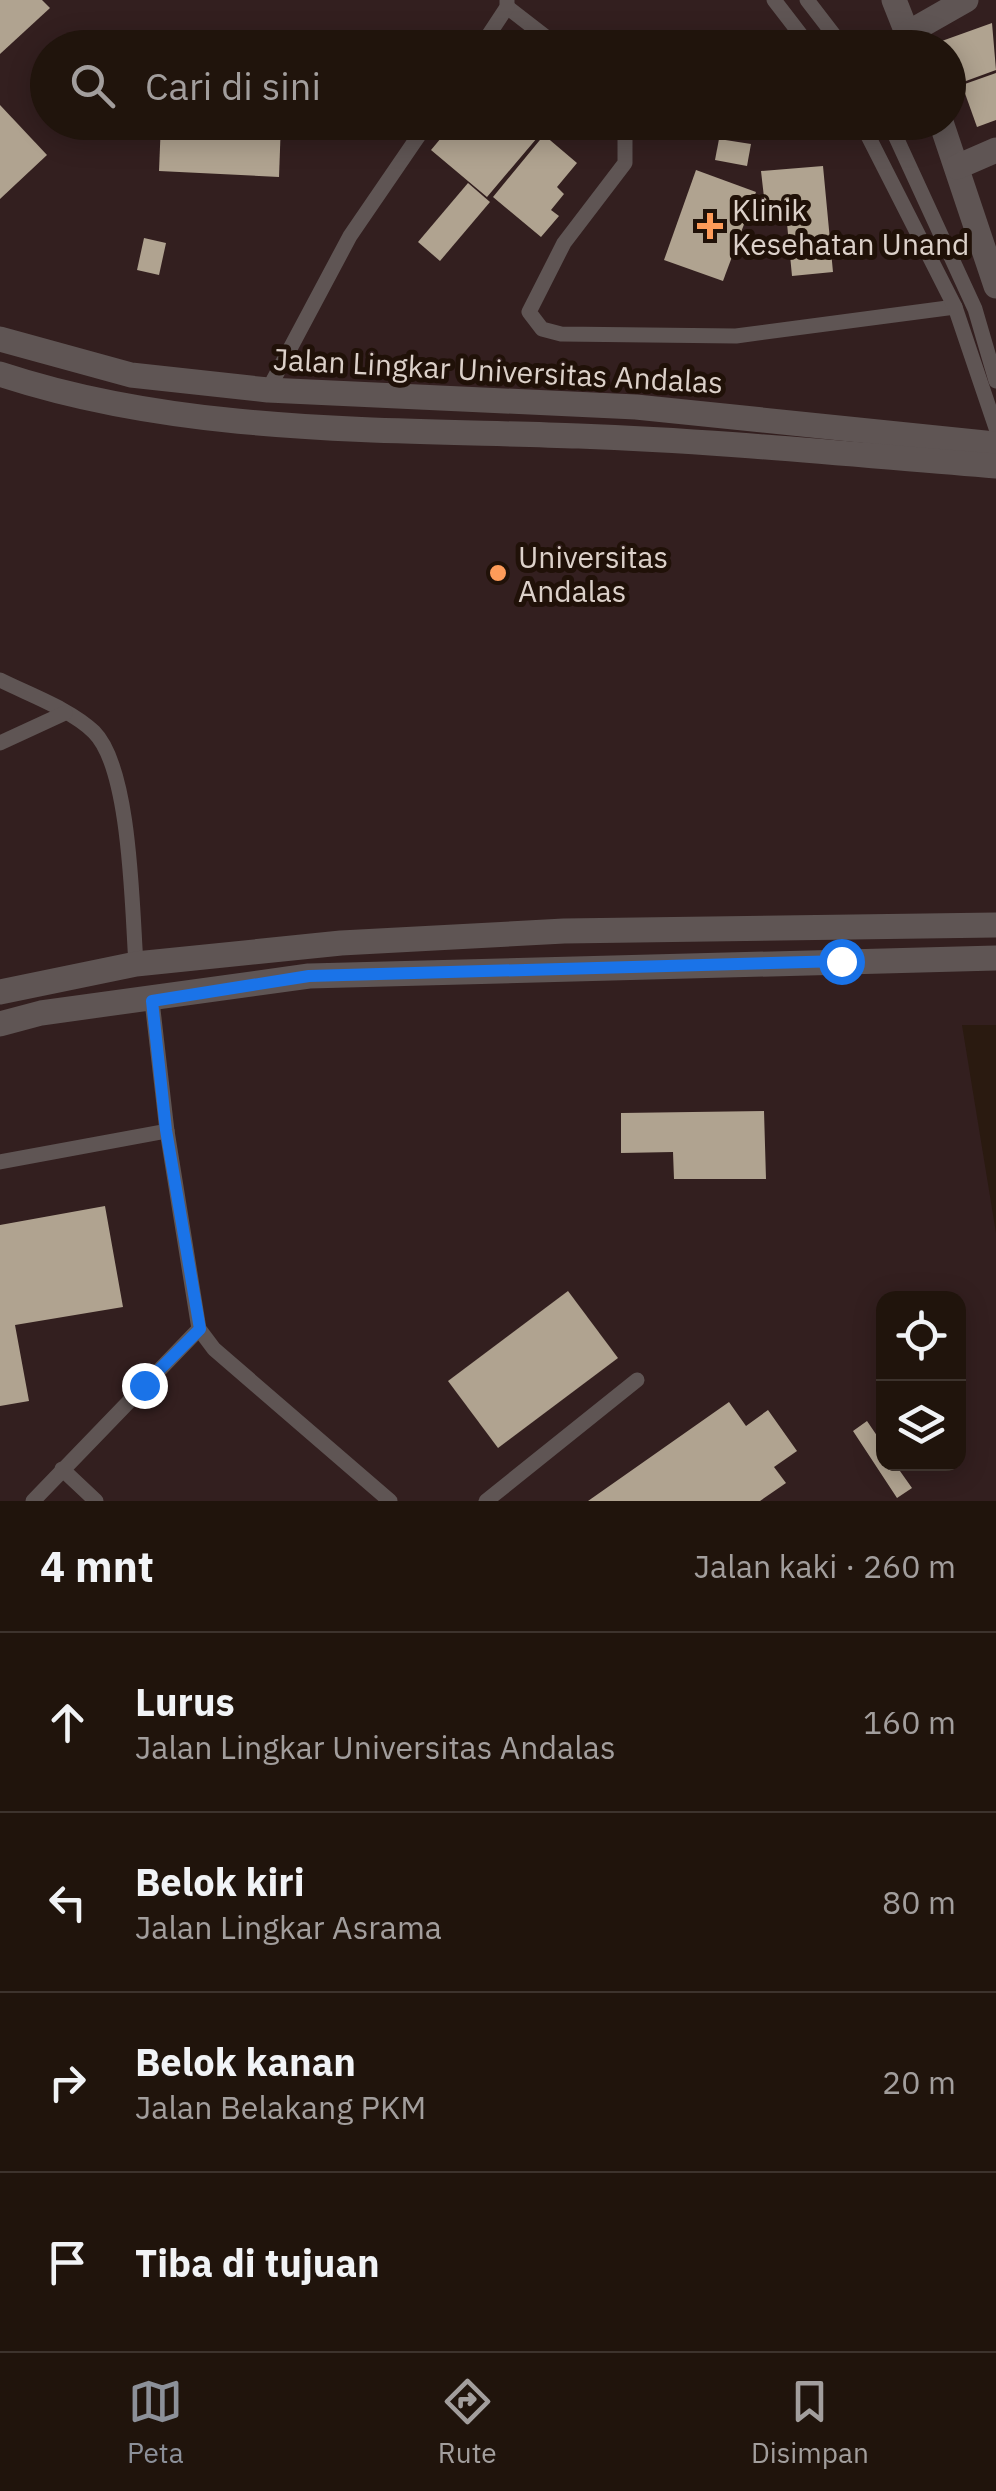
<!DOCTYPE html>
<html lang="id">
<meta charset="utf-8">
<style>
body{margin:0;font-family:"IBM Plex Sans",sans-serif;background:#281d15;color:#f1f3f6}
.controls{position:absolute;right:30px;bottom:30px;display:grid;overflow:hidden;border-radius:20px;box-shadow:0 5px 25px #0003}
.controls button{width:90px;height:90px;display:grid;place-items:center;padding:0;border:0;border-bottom:2px solid #3d332d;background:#20140c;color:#f1f3f6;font:50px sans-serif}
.stop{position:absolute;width:30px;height:30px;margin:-22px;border:8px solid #1a73e8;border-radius:50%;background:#fff}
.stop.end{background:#1a73e8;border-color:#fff;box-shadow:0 2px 10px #0008}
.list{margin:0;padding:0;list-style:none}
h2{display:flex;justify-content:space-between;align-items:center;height:130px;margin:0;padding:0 40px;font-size:42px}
h2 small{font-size:32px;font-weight:400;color:#a29e9d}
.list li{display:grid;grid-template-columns:65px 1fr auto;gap:30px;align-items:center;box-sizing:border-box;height:180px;padding:0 40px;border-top:2px solid #3d332d}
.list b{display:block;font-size:38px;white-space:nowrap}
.list p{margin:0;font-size:32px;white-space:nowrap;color:#a29e9d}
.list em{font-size:32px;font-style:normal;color:#a29e9d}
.icon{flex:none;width:55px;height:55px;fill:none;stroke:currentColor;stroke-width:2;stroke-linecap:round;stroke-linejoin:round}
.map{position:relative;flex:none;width:996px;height:1501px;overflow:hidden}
.search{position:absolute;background:#20140c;box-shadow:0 5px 25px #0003;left:30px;right:30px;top:30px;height:110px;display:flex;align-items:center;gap:25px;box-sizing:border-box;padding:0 35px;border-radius:55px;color:#a29e9d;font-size:38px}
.sheet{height:850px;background:#20140c}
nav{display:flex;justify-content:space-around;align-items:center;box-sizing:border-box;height:140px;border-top:2px solid #3d332d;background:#20140c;font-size:28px;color:#a29e9d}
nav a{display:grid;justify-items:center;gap:5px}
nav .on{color:#8c9099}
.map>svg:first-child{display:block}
.education{fill:#331f1f;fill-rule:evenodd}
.building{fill:#b0a390}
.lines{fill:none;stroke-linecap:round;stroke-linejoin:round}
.service{stroke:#5f5554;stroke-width:15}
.minor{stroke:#5f5554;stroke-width:25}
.tertiary{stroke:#5f5554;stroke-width:25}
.route{stroke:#1a73e8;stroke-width:12}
.poi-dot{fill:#fe9b59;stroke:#201108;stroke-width:4}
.labels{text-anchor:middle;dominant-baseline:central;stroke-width:10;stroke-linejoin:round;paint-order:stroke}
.poi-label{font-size:30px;fill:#dcd1ca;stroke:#201108;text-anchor:start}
.street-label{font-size:30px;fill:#dcd1ca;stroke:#201108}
</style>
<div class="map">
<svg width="996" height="1501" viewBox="0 0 996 1501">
<rect width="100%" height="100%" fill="#2a1a10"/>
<path class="education" d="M0,0h996v1025h-34l34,208v268h-996zM48,48h900v74h-900zM884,1298h74v166h-74z"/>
<g class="building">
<polygon points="0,0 42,0 50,8 0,54"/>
<polygon points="992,23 996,70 955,85 948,48 941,48 939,42"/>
<polygon points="996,73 996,120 977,127 962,85"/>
<polygon points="0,105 47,155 0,199"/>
<polygon points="161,122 281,122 279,177 159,171"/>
<polygon points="481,122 518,122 537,138 487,197 431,150 451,126 467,140"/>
<polygon points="544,135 577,163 557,187 564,194 551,210 559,216 541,237 493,197"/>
<polygon points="719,139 751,144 747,166 715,160"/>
<polygon points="823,166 833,272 792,276 786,213 766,215 761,171"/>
<polygon points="696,170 756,192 723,281 664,260"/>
<polygon points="468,183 490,202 440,261 418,242"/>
<polygon points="144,238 166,243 159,275 137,270"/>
<polygon points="764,1111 766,1179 674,1179 673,1152 621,1153 621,1113"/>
<polygon points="105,1206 123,1307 15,1325 29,1401 0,1406 0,1225"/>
<polygon points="568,1291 618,1358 498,1448 448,1381"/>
<polygon points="729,1402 746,1426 768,1410 797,1451 774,1467 786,1483 760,1501 588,1501"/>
<polygon points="867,1421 884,1446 884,1464 895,1464 912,1488 897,1498 853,1431"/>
</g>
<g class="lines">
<g class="service">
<polyline points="774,0 811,48"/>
<polyline points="807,0 844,48"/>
<polyline points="507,7 560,48"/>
<polyline points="480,48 507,7 507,0"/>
<polyline points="625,122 625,163 564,243 529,312 542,329 561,334 736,336 955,307"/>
<polyline points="861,122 955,307 996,428"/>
<polyline points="889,122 975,309 996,381"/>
<polyline points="268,390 350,236 428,122"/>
<path d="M0,680c30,15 70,29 94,52 37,37 38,178 42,232"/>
<polyline points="0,743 65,713"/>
<polyline points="152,1001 167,1131 199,1329 214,1349 390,1501"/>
<polyline points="0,1162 167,1131"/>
<polyline points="62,1469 96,1501"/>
<polyline points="33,1501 199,1329"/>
<polyline points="486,1501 637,1380"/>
</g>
<g class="minor">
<polyline points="894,0 913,48"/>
<polyline points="908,33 966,0"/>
<polyline points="941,122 996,286"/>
<polyline points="957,167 996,150"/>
</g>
<g class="tertiary">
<polyline points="0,339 131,375 268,390 636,407 996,444"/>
<path d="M0,374c185,61 387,55 579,62 139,5 278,19 417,30"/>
<polyline points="0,992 136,964 341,943 564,931 996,925"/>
<polyline points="0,1024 41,1013 309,976 996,958"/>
</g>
</g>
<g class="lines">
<polyline class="route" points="144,1385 200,1329 166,1130 152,1001 309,976 841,961"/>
</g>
<g class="poi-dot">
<path d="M705 211h10v10h10v10h-10v10h-10v-10h-10v-10h10z"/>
<circle cx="498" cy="573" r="10"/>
</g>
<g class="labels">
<g class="poi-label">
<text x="732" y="209">Klinik<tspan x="732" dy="34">Kesehatan Unand</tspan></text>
<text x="518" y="556">Universitas<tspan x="518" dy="34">Andalas</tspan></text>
</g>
<g class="street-label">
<text transform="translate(498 370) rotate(3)">Jalan Lingkar Universitas Andalas</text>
</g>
</g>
</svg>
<div class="controls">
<button><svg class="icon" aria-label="locate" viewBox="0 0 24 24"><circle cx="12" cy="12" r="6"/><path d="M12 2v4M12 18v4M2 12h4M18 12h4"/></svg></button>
<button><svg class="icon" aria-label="layers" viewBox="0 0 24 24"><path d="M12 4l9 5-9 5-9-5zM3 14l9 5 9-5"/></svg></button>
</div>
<div class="stop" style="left:841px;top:961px"></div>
<div class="stop end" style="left:144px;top:1385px"></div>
<div class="search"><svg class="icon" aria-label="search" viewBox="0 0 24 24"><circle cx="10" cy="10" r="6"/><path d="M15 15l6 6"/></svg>Cari di sini</div>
</div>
<section class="sheet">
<h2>4 mnt<small>Jalan kaki · 260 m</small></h2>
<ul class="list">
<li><svg class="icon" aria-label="ahead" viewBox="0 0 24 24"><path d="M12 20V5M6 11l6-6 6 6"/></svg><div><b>Lurus</b><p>Jalan Lingkar Universitas Andalas</p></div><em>160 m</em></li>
<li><svg class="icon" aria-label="left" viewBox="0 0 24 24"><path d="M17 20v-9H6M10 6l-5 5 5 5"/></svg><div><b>Belok kiri</b><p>Jalan Lingkar Asrama</p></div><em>80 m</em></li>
<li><svg class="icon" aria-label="right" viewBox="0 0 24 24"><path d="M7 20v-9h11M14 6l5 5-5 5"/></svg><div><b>Belok kanan</b><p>Jalan Belakang PKM</p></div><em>20 m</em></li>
<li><svg class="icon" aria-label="arrive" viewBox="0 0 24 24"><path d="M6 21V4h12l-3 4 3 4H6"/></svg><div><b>Tiba di tujuan</b></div></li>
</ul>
</section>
<nav>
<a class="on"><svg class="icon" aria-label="map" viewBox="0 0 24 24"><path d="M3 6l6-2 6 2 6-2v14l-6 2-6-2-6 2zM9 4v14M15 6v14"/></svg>Peta</a>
<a><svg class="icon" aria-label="directions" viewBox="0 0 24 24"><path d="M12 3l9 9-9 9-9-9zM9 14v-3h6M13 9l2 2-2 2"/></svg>Rute</a>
<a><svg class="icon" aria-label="saved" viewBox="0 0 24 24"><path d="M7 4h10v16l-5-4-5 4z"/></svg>Disimpan</a>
</nav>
